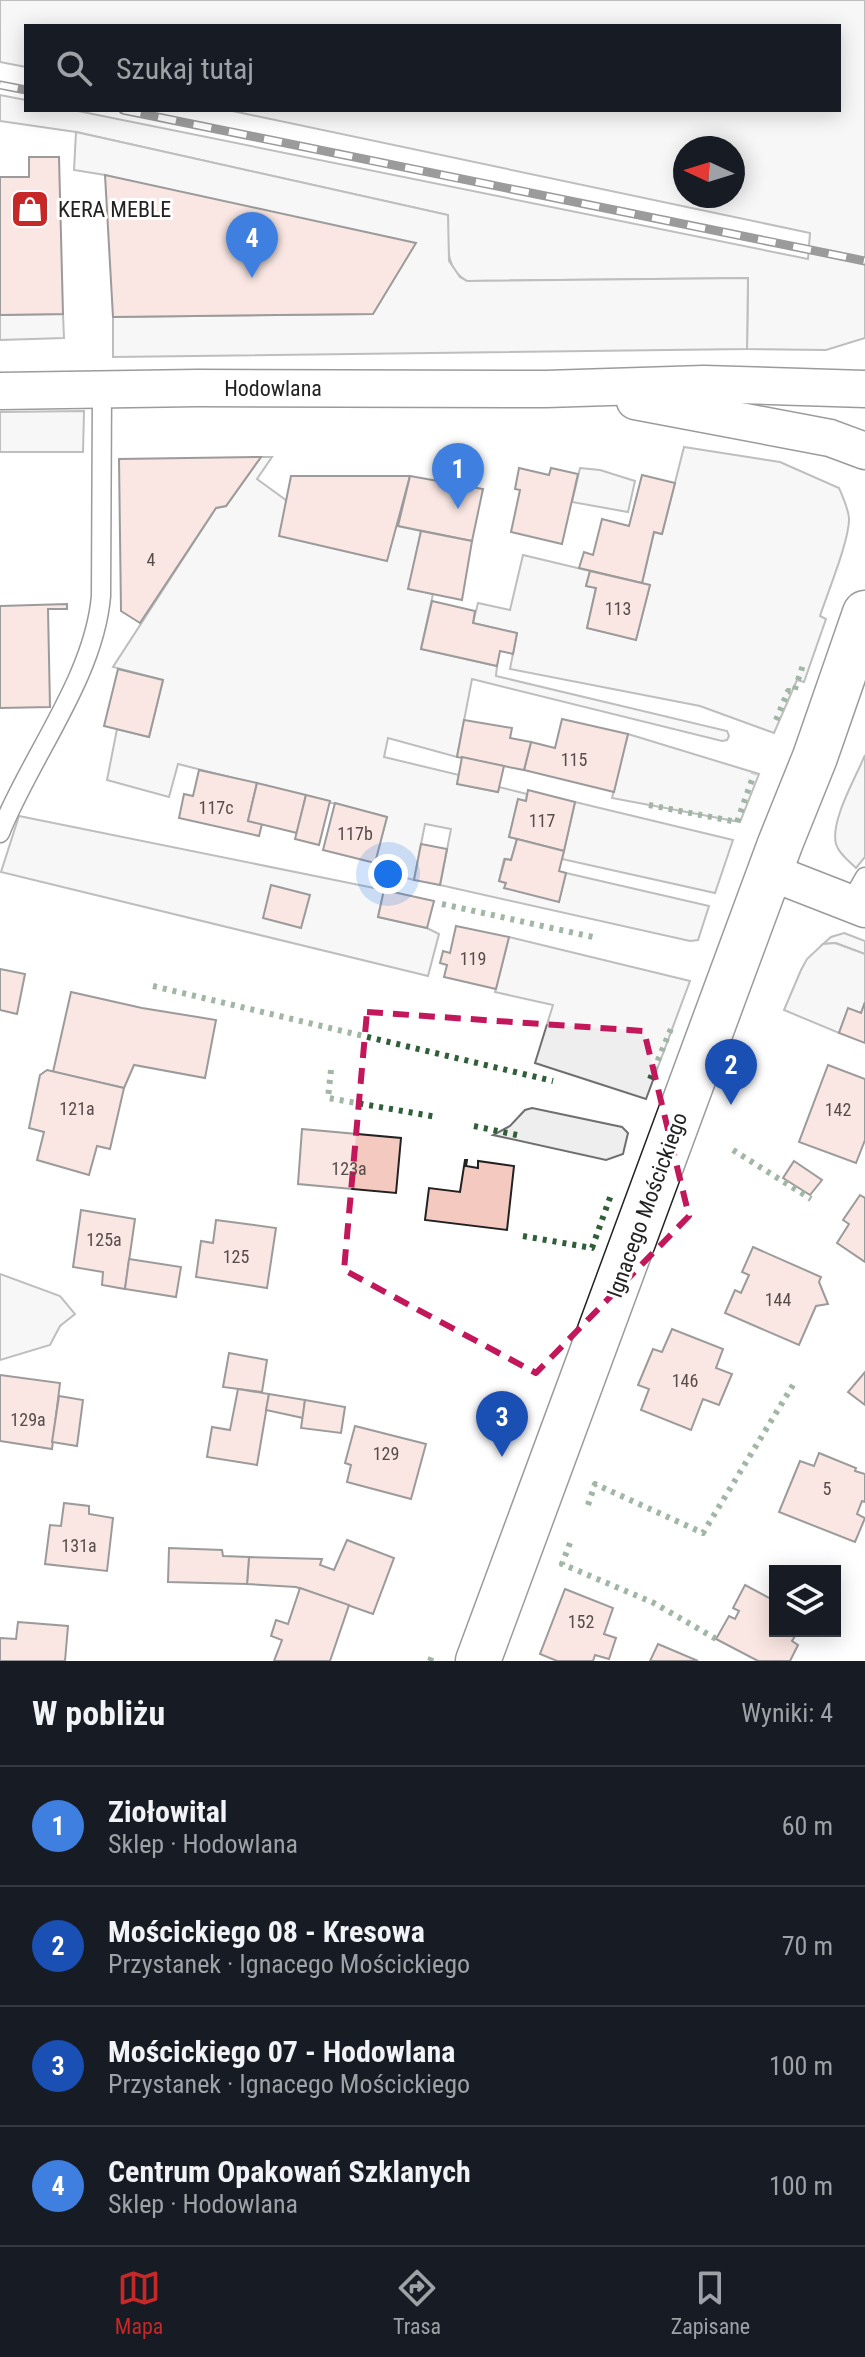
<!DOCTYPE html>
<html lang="pl">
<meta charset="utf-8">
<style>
body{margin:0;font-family:"Roboto Condensed",sans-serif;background:#242831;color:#f1f3f6}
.controls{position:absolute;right:24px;bottom:24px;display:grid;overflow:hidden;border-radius:0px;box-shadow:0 4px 20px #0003}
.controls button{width:72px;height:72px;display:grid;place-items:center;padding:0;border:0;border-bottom:2px solid #363941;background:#171b24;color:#f1f3f6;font:40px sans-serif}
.compass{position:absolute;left:673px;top:136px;width:72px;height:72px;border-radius:50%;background:#171b24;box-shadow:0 4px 20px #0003;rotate:274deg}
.you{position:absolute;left:388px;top:874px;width:28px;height:28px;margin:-20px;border:6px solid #fff;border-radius:50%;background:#1a73e8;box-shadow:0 0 0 12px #1a73e833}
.badge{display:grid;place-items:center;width:52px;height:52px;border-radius:50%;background:#c62828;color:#fff;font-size:26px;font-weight:700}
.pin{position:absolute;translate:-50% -66px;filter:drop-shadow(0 2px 4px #0008)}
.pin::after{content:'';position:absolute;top:42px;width:28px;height:24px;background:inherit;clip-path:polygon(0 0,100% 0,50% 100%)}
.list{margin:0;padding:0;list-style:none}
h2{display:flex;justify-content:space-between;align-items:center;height:104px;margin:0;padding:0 32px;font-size:34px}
h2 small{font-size:26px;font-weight:400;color:#9ea1a6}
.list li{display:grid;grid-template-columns:52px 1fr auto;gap:24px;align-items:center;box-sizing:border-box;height:120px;padding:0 32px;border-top:2px solid #363941}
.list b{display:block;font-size:30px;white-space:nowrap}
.list p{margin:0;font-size:26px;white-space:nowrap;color:#9ea1a6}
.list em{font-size:26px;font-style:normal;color:#9ea1a6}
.icon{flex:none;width:44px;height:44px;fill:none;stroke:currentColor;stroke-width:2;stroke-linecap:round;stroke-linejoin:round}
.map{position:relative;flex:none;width:865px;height:1661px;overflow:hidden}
.search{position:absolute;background:#171b24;box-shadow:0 4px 20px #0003;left:24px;right:24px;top:24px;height:88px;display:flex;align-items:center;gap:20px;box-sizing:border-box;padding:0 28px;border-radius:0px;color:#9ea1a6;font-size:30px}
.sheet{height:584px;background:#171b24}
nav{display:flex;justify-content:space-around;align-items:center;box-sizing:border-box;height:112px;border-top:2px solid #363941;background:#171b24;font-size:22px;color:#9ea1a6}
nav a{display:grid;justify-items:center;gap:4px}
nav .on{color:#c62828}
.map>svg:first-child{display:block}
.green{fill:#eee;stroke:#6f6f6f;stroke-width:2;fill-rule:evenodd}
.parking{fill:#ededed;stroke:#6f6f6f;stroke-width:2}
.building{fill:#f3c9c0;stroke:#222;stroke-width:2}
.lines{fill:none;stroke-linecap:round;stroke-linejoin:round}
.lane-casing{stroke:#222;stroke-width:21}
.street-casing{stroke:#222;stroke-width:39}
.secondary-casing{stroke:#222;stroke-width:47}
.lane{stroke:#fff;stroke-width:18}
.street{stroke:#fff;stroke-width:36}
.secondary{stroke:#fff;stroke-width:44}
.rail-casing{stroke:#222;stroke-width:9}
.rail{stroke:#fff;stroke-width:6;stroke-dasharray:18;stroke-linecap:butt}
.hedge{stroke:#2f5e38;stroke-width:6;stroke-dasharray:4 6;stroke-linecap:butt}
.marked{fill:none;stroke:#c2185b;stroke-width:6;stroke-dasharray:16 10;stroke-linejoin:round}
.labels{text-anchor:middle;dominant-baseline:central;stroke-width:6;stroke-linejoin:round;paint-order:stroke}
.number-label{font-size:18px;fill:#564c4a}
.poi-label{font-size:22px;fill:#222;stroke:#fff;text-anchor:start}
.street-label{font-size:22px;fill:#222;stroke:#fff}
</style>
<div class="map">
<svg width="865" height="1661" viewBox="0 0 865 1661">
<rect width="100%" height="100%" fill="#fff"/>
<g class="green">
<path d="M0,0h865v338l-39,12 -79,-1 1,-71 -281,3c-25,-14 -18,-41 -19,-66l-372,-83 -76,-11v-26l26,5v10h47l735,149 2,-26 -582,-123h611v-84h-813v41l-26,-5zM685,148h48v48h-48z"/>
<polygon points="63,314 64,338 0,340 0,315"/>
<path d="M684,447l96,15 59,26c4,9 9,20 10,30 1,21 -22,76 -29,98l6,3 -22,63 -7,-2 -23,53 -74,-27 -190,-37 7,-36 -44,-10 5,-20 32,7 13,-55 67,16 -4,15 10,2 -9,40 49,11 14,-54 -8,-2 12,-51 8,2z"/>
<polygon points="261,457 272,457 257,479 290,503 421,531 409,588 433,594 421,649 497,666 496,676 727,731 729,736 727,740 722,741 472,679 457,757 388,738 384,757 459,775 457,784 498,792 499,787 527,794 526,801 518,800 509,837 517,839 511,860 504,859 499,881 506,883 505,888 559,901 566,873 709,906 698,940 690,941 440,885 451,829 425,824 414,880 373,869 387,817 178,764 169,797 107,780 117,729 149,737 163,680 113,667 216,508 226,506"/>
<polygon points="580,468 600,470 635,481 628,512 572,502"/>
<polygon points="628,734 759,774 740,822 612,798"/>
<path d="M865,755v102l-9,11c-7,-7 -17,-14 -20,-24 -6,-23 20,-67 29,-89z"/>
<polygon points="575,802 733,840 715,893 562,859"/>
<polygon points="19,816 384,890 378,917 427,928 439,934 428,976 1,872"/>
<polygon points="844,933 865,941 865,954 836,943 823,944 831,937"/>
<polygon points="509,937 690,981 646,1099 535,1063 553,1005 495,992"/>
<polygon points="532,1108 622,1127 628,1133 623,1154 606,1160 493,1135 510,1126 525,1110"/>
<polygon points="0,1274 60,1296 75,1314 60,1326 50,1345 0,1360"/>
</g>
<g class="parking">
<polygon points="76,132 448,215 449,261 460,277 467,281 748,278 747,349 113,357 113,317 372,314 105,175 74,170"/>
<polygon points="84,411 83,452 0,452 0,412"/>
<polygon points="835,943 865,954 865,1002 861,1013 848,1009 839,1033 784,1010 801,970 807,959 823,944"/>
</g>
<g class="building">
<polygon points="29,157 59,157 63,314 0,315 0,177 29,177"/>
<polygon points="105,175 416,243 373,314 113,317"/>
<polygon points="261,457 226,506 216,508 140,623 121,611 119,459"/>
<polygon points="519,468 549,475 551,468 578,474 562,544 511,532 520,490 515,489"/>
<polygon points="642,475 675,483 662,534 654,532 642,583 579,568 584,552 593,555 602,519 629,526"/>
<polygon points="291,476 410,476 387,561 279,536"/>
<polygon points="410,476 483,489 472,541 398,526"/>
<polygon points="421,531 472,541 462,600 408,589"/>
<polygon points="590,571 650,585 636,640 587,628 596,588 586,586"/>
<polygon points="432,601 475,611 473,623 517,633 513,654 500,651 497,666 421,649"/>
<polygon points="67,604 67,609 48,609 50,707 0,708 0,606"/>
<polygon points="118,669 163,680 149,737 104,726"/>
<polygon points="562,719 628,734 614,792 524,770 531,742 555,748"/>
<polygon points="464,720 512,728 510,738 531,742 524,770 457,757"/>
<polygon points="462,757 504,766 498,792 457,784"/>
<polygon points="199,770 257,783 248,821 262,824 259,836 179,818 184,794 193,796"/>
<polygon points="257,783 306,795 297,833 248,821"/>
<polygon points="528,790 575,802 564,851 509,837 518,799 526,801"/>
<polygon points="306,795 330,801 319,845 295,839"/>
<polygon points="335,803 387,817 375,863 323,850"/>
<polygon points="517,839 564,851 559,871 566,873 559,902 504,888 506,883 499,881 505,859 511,860"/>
<polygon points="421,844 447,849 440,885 414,880"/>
<polygon points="271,885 310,895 301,928 263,918"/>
<polygon points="384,890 434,901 427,928 378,917"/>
<polygon points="456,926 509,937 496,989 444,977 447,965 440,963 443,951 450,953"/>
<polygon points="0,969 25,974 17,1014 0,1010"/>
<polygon points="71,992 142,1008 216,1020 205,1078 134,1065 124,1088 53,1072"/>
<polygon points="865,1002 865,1043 839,1033 848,1008 861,1013"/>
<polygon points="828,1065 865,1079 865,1140 856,1163 799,1142"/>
<polygon points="47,1070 124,1088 110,1149 97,1146 89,1175 37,1160 44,1132 29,1128 40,1075"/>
<polygon points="302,1129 401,1138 396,1193 298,1184"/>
<polygon points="465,1160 467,1160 466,1166 478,1168 478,1161 514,1166 507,1230 425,1220 429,1188 460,1192"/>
<polygon points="794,1161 822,1180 810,1195 783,1178"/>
<polygon points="860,1195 865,1198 865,1262 837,1243 849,1224 843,1220"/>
<polygon points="81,1210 135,1219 125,1289 102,1285 103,1272 73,1267"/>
<polygon points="216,1220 276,1228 267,1288 196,1277 201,1241 213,1243"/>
<polygon points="753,1247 821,1277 819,1282 828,1304 816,1306 799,1345 725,1313 735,1290 741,1293 749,1275 742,1272"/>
<polygon points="129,1259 181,1267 176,1297 125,1289"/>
<polygon points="672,1329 723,1349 716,1368 732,1374 719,1405 703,1399 691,1430 641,1410 649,1389 638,1385 653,1349 662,1352"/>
<polygon points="229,1353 267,1360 262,1392 223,1387"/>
<polygon points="865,1372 865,1405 848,1392"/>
<polygon points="0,1375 60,1383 52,1449 0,1441"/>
<polygon points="238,1389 269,1394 257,1465 207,1457 212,1427 230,1430"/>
<polygon points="269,1394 305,1400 303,1418 266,1410"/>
<polygon points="59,1396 83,1400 77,1446 52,1442"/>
<polygon points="305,1400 345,1407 341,1433 301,1428"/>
<polygon points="355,1426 426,1444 411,1499 347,1482 351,1465 345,1463"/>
<polygon points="819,1453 856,1468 855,1471 865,1474 865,1502 862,1501 857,1514 865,1518 855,1542 779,1512 800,1461 814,1466"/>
<polygon points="64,1503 89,1506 89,1514 113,1518 107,1571 45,1564 50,1525 61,1526"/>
<polygon points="347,1540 394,1558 373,1614 296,1587 247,1584 249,1557 322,1559 320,1565 334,1570"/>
<polygon points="169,1548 222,1550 223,1556 249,1557 247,1584 168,1582"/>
<polygon points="745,1585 775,1601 775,1631 798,1631 792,1641 798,1645 790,1661 758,1661 716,1639 729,1616 735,1619 739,1611 733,1608"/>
<polygon points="300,1588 349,1605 330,1661 274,1661 282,1640 271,1636 276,1620 288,1624"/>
<polygon points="565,1589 613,1608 604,1634 616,1638 609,1659 595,1655 593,1661 557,1661 540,1654"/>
<polygon points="18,1622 68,1626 65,1661 0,1661 0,1638 16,1639"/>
<polygon points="658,1644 698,1661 650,1661"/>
</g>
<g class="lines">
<g class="lane-casing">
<g id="lane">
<path d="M0,833c30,-76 94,-155 101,-237l1,-206"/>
<polyline points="850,903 865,877"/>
</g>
</g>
<g class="street-casing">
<g id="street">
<polyline points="0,391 197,388 546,389 704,384 865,389"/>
<polyline points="635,401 830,438 865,451"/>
<polyline points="770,872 865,909"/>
</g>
</g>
<g class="secondary-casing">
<polyline id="secondary" points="478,1661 780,844 815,757 865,613"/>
</g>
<use href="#lane" class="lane"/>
<use href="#street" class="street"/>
<use href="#secondary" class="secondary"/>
<g class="rail-casing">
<g id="rail">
<polyline points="0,85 26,90"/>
<polyline points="123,110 865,261"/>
</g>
</g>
<use href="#rail" class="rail"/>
<g class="hedge">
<polyline points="776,720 788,691 794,692 803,665"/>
<polyline points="649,805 737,822 754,774"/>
<polyline points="442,904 593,937"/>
<polyline points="153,986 553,1081"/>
<polyline points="331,1070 328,1098 437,1117"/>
<polyline points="650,1079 673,1024"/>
<polyline points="474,1126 517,1135"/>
<polyline points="733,1150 811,1199"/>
<polyline points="523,1236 592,1248 612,1192"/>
<polyline points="588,1505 595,1484 703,1533 796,1380"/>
<polyline points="570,1543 562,1564 654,1603 716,1639"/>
<polyline points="430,1661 432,1656"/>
</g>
</g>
<path d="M0 0H865V1661H0ZM367,1012l277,19 45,185 -153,157 -192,-103z" fill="#fff" fill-opacity=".55" fill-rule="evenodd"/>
<path class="marked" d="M367,1012l277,19 45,185 -153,157 -192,-103z"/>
<defs>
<g id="shop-square" transform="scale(2)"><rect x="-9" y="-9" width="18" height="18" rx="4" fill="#c62828" stroke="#fff"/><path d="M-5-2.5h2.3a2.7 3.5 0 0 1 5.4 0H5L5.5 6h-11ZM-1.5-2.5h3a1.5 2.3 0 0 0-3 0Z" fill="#fff"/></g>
</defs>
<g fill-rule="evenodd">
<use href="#shop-square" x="30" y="209"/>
</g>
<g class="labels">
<g class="number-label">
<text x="151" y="559">4</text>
<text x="618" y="608">113</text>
<text x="574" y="759">115</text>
<text x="216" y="807">117c</text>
<text x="542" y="820">117</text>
<text x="355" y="833">117b</text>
<text x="473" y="958">119</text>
<text x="77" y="1108">121a</text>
<text x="838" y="1109">142</text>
<text x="349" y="1168">123a</text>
<text x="104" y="1239">125a</text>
<text x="236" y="1256">125</text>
<text x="778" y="1299">144</text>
<text x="685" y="1380">146</text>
<text x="28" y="1419">129a</text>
<text x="386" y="1453">129</text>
<text x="827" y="1488">5</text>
<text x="79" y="1545">131a</text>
<text x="581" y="1621">152</text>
</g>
<g class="poi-label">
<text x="58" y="209">KERA MEBLE</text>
</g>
<g class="street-label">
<text x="273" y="388">Hodowlana</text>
<text transform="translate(647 1205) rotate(-70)">Ignacego Mościckiego</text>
</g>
</g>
</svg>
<div class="controls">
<button><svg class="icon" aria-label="layers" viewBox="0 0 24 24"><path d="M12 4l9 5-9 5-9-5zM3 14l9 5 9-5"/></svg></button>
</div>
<svg class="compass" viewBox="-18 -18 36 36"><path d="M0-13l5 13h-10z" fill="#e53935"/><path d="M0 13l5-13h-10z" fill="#9ea1a6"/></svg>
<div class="you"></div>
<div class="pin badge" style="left:458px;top:509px;background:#3f7fe0">1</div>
<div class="pin badge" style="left:731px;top:1105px;background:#1a4fb4">2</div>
<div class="pin badge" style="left:502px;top:1457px;background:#1a4fb4">3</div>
<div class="pin badge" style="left:252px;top:278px;background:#3f7fe0">4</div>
<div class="search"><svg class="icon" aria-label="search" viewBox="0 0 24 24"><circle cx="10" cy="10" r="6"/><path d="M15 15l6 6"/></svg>Szukaj tutaj</div>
</div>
<section class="sheet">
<h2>W pobliżu<small>Wyniki: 4</small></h2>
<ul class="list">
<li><span class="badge" style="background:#3f7fe0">1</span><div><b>Ziołowital</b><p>Sklep · Hodowlana</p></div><em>60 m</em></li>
<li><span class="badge" style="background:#1a4fb4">2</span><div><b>Mościckiego 08 - Kresowa</b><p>Przystanek · Ignacego Mościckiego</p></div><em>70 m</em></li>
<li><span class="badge" style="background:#1a4fb4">3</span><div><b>Mościckiego 07 - Hodowlana</b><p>Przystanek · Ignacego Mościckiego</p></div><em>100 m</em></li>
<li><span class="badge" style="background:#3f7fe0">4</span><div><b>Centrum Opakowań Szklanych</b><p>Sklep · Hodowlana</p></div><em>100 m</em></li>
</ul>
</section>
<nav>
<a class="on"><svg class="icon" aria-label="map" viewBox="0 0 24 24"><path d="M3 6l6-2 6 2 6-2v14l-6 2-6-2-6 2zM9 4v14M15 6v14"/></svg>Mapa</a>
<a><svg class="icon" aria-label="directions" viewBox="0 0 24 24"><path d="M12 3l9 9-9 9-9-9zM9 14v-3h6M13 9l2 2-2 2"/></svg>Trasa</a>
<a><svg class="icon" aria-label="saved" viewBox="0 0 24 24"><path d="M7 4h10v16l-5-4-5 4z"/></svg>Zapisane</a>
</nav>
